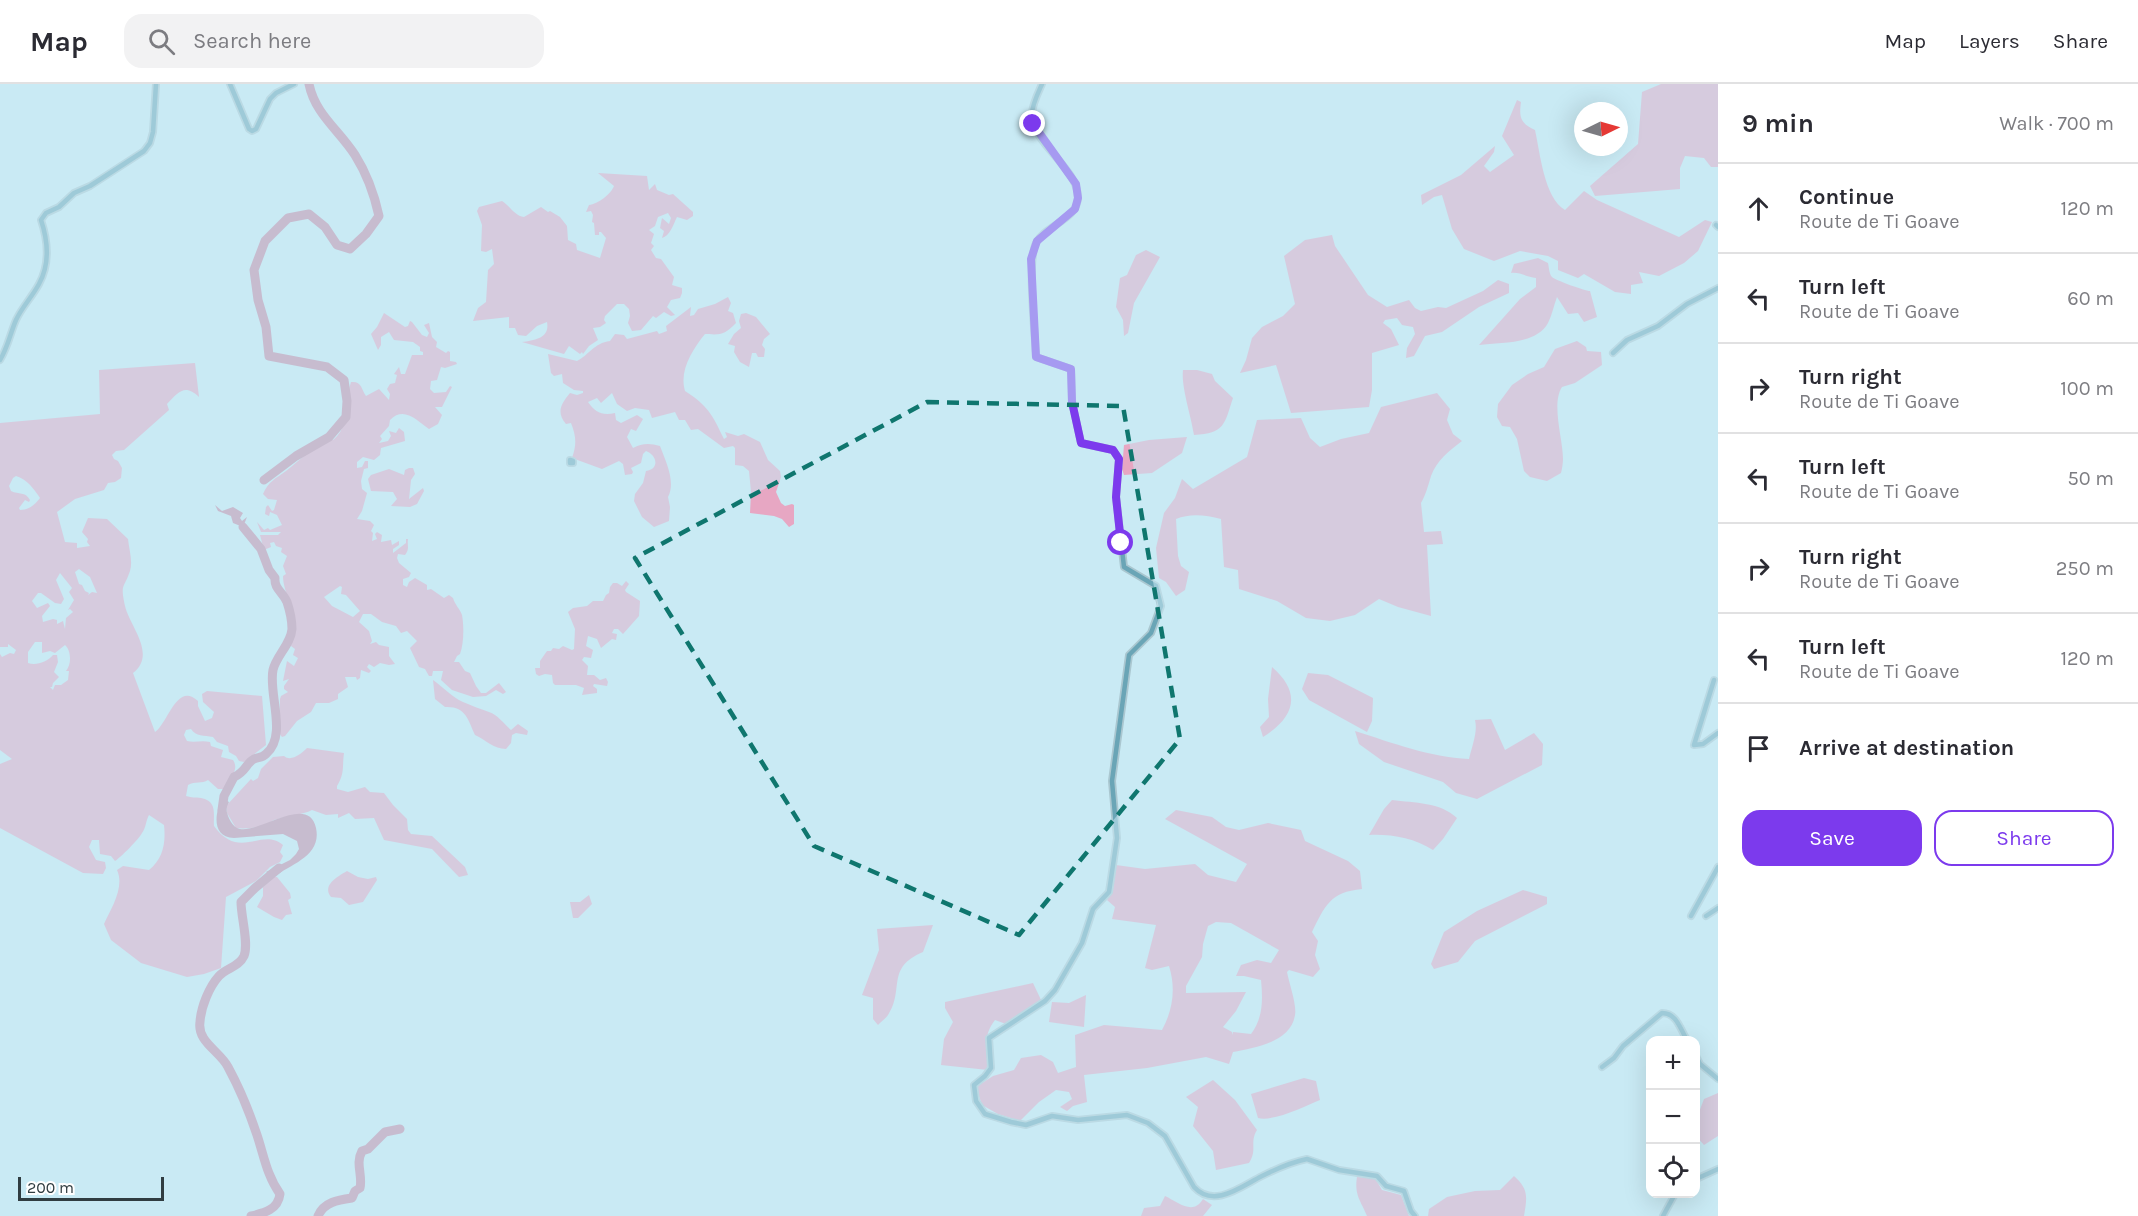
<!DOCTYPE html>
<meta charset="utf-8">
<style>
body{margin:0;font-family:Karla,sans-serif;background:#f2f2f3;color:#2b2b33}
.controls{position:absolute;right:18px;bottom:18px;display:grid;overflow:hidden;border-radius:12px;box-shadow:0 6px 24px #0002}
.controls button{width:54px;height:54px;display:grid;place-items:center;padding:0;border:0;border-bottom:2px solid #e1e1e2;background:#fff;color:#2b2b33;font:30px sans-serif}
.compass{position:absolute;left:1574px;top:18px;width:54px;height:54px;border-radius:50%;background:#fff;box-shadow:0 6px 24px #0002;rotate:85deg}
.scale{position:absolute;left:18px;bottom:15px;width:146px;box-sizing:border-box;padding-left:6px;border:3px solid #303d41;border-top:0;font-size:16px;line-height:21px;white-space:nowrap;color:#303d41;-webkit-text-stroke:4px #fff;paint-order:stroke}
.stop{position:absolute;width:18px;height:18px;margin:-14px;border:4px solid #7c3aed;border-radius:50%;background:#fff}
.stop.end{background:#7c3aed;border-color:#fff;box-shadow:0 2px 6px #0008}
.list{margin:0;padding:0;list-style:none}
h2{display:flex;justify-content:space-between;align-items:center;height:78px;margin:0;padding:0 24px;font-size:26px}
h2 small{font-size:20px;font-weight:400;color:#7c7c81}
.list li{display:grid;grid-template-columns:39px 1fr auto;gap:18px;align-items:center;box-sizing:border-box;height:90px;padding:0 24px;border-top:2px solid #e1e1e2}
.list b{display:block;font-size:22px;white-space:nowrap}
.list p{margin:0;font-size:20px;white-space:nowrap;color:#7c7c81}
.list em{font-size:20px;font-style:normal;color:#7c7c81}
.actions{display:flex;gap:12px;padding:18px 24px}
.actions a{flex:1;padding:14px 0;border:2px solid #7c3aed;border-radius:18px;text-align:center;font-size:21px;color:#7c3aed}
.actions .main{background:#7c3aed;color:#fff}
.icon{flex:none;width:33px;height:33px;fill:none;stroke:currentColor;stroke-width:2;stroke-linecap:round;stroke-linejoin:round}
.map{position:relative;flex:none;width:1718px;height:1132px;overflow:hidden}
header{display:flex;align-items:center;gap:36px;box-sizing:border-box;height:84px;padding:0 30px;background:#fff;border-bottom:2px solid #e1e1e2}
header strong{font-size:28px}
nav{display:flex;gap:33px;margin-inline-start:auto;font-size:21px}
.search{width:420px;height:54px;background:#f2f2f3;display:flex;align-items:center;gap:15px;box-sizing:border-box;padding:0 21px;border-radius:18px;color:#7c7c81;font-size:22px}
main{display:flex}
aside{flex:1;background:#fff}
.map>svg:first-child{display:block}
.green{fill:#e7a7c3;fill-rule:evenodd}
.water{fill:#c586a2}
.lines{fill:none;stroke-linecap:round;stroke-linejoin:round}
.river{stroke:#c586a2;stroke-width:9}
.street-casing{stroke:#aac7d0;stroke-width:8}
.street{stroke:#6aa5b6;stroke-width:4.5}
.route{stroke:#7c3aed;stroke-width:8}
.marked{fill:none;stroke:#0f766e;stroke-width:4.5;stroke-dasharray:12 8;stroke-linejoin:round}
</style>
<header>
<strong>Map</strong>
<div class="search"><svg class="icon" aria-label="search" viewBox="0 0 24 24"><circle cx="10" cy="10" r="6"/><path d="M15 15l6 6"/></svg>Search here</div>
<nav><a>Map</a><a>Layers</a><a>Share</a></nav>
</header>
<main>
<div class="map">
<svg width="1718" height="1132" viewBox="0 0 1718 1132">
<rect width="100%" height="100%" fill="#c9eaf4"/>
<g class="green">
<polygon points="1661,0 1718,0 1718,83 1711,83 1704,74 1685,72 1680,84 1680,105 1595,112 1590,102 1638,60 1642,8"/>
<path d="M1517,16l4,2c-2,15 -1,21 14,28 5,22 9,68 30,80l19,-19 13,9 82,37 26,-17 7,2 -14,29 -14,12 -25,13 -20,-4 4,11 -12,2v9l-16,-2 -31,-18 -6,4 -20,-8v-9l-10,-5 -28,-5 -26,10 -30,-12 -12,-20 -10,-34 -8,2 -12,8 -1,-10 40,-20 34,-29 -1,6 -10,14 6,6 24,-17 -12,-19z"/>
<path d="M598,89l49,3 2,14 6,-6 2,6 12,5 4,-1 20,18v4l-6,4 -10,-3c-4,8 -7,19 -15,21l2,-7 -4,-3 2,-10 7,6 2,-6 -3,-5 -10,4 -3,9 -6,4 5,4 -3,9 3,3 -3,4 5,8 5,1 13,18 -2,8 10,3v5l-2,5 -9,2 -4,7 8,8 -4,1 -7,-4 -8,6 -3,-2 -12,14 -9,1 -4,-8 2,-7 -1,-7 -5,-5h-7l-12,12 -1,4 2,3 -6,4 -7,1 5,12 -9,6 -6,8 -1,-2 -2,2 -11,-8 -5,8 -42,-12c13,-2 28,-4 25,-20l-10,4 -11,10 -8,-1 -3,-7h-6v-11l-36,4 5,-13 8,-6 2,-32 6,-6 -2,-15 -6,3 -5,-1 1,-26 -5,-14 2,-4 23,-6c8,5 13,15 22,16l17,-10 7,5 2,-1 10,6 7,9 1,14 8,4 1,6 23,8 6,-20 -5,-6h-2v3h-4l-1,-12 -2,-1 1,-7 -2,-4 -5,1 3,-7c9,-1 22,-11 25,-19z"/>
<polygon points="1332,151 1335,162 1368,211 1387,223 1409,216 1415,224 1421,227 1438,223 1446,224 1483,207 1498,196 1509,200 1509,209 1479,223 1442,248 1425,252 1414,272 1406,274 1407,264 1415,250 1413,243 1402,241 1397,234 1385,236 1383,239 1391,245 1399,261 1372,269 1372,306 1369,323 1291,329 1276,281 1240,289 1246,276 1252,254 1262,243 1283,232 1295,220 1284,172 1305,156"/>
<polygon points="1146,166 1160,173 1134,219 1128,249 1124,252 1123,236 1116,223 1120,194 1127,191 1136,171"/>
<path d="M1538,174l10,5c1,4 1,11 4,14 3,3 33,14 38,14l7,26 -13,5 -6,-9 -10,1 -11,-17c-3,8 -5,18 -9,26 -12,22 -48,19 -69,22l41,-46 16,-12v-9c-9,-1 -16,-6 -25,-5l3,-9z"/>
<path d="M728,213l3,6 -3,8 5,2 3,10c-12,12 -15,12 -31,11 -13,16 -26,37 -20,57 23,15 27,23 39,48l3,-2 -2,-5 13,4 6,-2 16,8 8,18 12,11 1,6 -5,15 5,11 4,3 7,-2 2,1v19l-5,3 -7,-8 -8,-3 -24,-3 1,-21 -2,-21 -6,-5 -8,-1v-17l-2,-2 -9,2 -26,-19 -7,1 -6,-10h-6l-4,-8 -23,6 -3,-8 -14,-2 -8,3 -10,-7 -5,-11 -11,10 -4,-5 -9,4c7,10 14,14 27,11l1,7 5,3 16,-8 6,4 -7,12 -5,-2 -4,8 6,11c9,-5 17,-5 27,-2 6,16 16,36 8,51l2,10 -1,14 -15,6 -12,-10 -8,-16 1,-7 8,-11 3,-12c14,-2 11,-16 0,-20l-3,3 -2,9 -10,5 2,4 -1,2 -7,1 -2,-11 -4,-3 -17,8 -30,-11c5,-14 4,-22 -1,-35l-5,1c-10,-12 -5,-20 4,-31l7,2 6,-2v-2l-9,-1 -11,-7 -1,-9 -8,2 -3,-3 -3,-19 29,7c12,-6 17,-18 33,-20l5,-7 9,1 3,4 30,-8 2,3 8,-3 -1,-5 25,-19 -1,9 4,-1 4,-6 17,-5z"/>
<path d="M384,229l21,14 3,-1 2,-5 2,1 10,13 5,2 2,-4 -5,-8 5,-2 3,14 5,5 -1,5 10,6 2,-2 2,1v9l6,1 1,2 -12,4 -4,-1 -4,13 -6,1 -1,8 4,4 12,-1 4,-6 2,1 -10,20h-7l7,8 -4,9 -9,5c-13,-9 -25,-23 -39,-9l-1,6 -9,10 2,3 -3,4 9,-2 3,-5 -2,-5 7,2 3,-5 5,4 1,9 -24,7 -1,7 -6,5 -11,-3 -6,5v6l5,-1 3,-6h3v7l-4,1 -3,12 1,8 5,4 -5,18 -5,8 13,2 4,4 -3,6 2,2 -1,8 5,-2 -2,-5 2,-2 5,3 -1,7 10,-2 1,5 7,-4v4l-6,4v4l13,-10v-4h2c-1,8 2,9 -3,16l-7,-1 -1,4 2,5 12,10 -2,4 -6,2v6l4,2 2,-5 6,-4 12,7v5l4,-1 13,9 5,-3 4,3c2,7 7,11 9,17 2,11 2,28 -2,39l-3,2 -3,6h5l6,9 5,2 6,13 5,7h5l13,-10 7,9 -3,2 -7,-4 -10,6 -13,1 -21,-7 -11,-10 2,-9h-10l-1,5h-3l-4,-7 -6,-2 -9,-19 7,-7 -10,-10 -6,2 -5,-7 -14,-4 -11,-8h-8l-4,8 10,9 3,10 -2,3 6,-2 3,3 10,2v9l6,8 -6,1 -9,-2 -6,4 -5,-3 -2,3 4,4 -2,2 -8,-3 -1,8 -3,2 -1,-3h-11l3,10 -10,7v5l-9,4h-13l-5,9 -14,9 -12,15 -3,1 -3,-4 1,-34 1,-3 7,-4 -4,-3v-3l5,-7 -6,2 4,-20 7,5 4,-8 -5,-3 2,-6 -4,-3c3,-13 4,-32 -1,-44 -4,-9 -7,-18 -7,-26l3,-2 -3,-8 4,-10 -6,-4 1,-4 -6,-2 -2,-4 -4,1 1,4 -7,3 -4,-15h18l3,-3h-20l-4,-10 7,8 4,-2 2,2 12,-5 -5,-10 -7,-3 -1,4 -4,-2 1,-7 2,-2 4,6 2,-1 3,-10 -9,-1 -5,-5c6,-13 12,-15 23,-23 9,-7 18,-16 29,-23 6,-3 11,-4 16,-9l2,1c13,-10 12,-25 13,-41l2,-3v-2l-4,-1v-3l5,-1 2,-7c11,-1 10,7 15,14l13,-7 10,11 1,-6 -3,-5 3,-5 5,-1 2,-8 -3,-1 5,-7 2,7h4l7,-19h11v-3l-3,-1v-4l-7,-5 -19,-2 -5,-8 -8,5v8l-3,5 -7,-16 6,-7zM340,502l2,1 -1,7 5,1 14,16 -7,6 -21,-11 -8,-9z"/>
<polygon points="746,229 756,233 770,250 764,255 762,261 765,265 764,273 758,273 756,269 752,269 749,283 740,278 734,268 735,262 728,260 734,250 741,244 739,237 741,230"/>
<path d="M1577,257l9,6 1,4 14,1 1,13 -27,18 -13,4c-11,17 1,52 1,72 0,4 -1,10 -2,14l-14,8 -17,-4 -6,-6 -7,-32 -7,-12 -8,-1 -5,-9 1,-13 14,-19 16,-11 16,-7 11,-18z"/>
<path d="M195,279l4,34c-14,-14 -21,-5 -32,7l2,6 -45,40 -8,1 -4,4 2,4 4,2 4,7 -1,10 -6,4 -7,1 -4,7 -29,9 -18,13 8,30 12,1v5l13,-2 -3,-4 1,-3 -6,-7 6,-14 19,1 21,20c1,10 5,22 2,32 -6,18 -10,12 -5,35 5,21 32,48 8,67l22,59c13,-9 22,-51 43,-31v5l7,15 7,-3 2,-6 -11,-10 -1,-8 5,-3 55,5 4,49 -22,17 -5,-1 -3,-5 -7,-4 -1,-6 -11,-4 -4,-5c-9,-2 -17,0 -22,-8l-5,1 -2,5 3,6c8,2 14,-1 23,1l1,4 12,4 -2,7 12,3c7,10 -4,20 -10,29h-5l-10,-9c-6,4 -13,1 -20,5l-2,11c6,2 9,1 15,2 17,3 12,17 13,28 25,35 48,1 69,19l-3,7 3,4 -3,6 -10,5 -14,14 -30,16 -5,71 -17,6 -17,3 -46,-14 -30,-23 -7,-16c7,-15 21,-37 13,-54l6,-4 26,4c14,-11 17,-27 15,-45l-15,-10c-3,5 -3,13 -7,18 -2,5 -23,26 -27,28l-4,-5 -11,-2 -1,-14h-7l-3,7 7,13 9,2 1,6 -3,6 -20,-1 -83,-45v-64l12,-5 -12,-9v-96l2,3 8,-4 4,1 2,-4 -8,-6v3h-8v-224l100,-9 -1,-44zM16,392c11,3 18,13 24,22 -6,8 -12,12 -20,12l-1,-2 6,-8 4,2 1,-2c-5,-9 -11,-5 -19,-9l-2,-5 4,-8zM79,485l11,8 7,16 -5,-1 -4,3 1,-2 -4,-2 -3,-6 -3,-1 -4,-12zM60,489l12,15 -3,4 5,8 -6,10 2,-1 3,3 -7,6 -1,11 -2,-8 -6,3v-4l-4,-1 -10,3 -1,-6 8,-10 -2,-3 -11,5 -5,-7 6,-8h3l14,10 6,1 3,-5 -8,-19zM35,558h7v11l8,-2 5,2 10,-8c6,5 7,19 1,26h3l-1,9 -7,5h-6l-2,5 -3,-3h2l1,-4 6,-6 -5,-5 4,-10 -1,-7h-4c-6,7 -17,11 -25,8v-11z"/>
<path d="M1183,286h14l15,4 3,7 18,17c-9,27 -8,35 -39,37 -3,-20 -13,-48 -11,-65z"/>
<path d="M1437,309l13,16 -3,11 6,14 9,7c-13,10 -25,19 -31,35 -3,10 -5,18 -10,27l3,29 17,-1 2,13 -16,1 4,71 -33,-9 -19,-8 -24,16 -25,6 -24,-3 -29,-17 -38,-12 -1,-19 -14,-3 -3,-48c-15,-4 -31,-6 -45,0l2,37 3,10 8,6 -4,18 -9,6 -10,-14 -7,-4 -3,-30 8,-35 11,-15 7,-19 11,10 54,-32 10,-37 44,-2 9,20 10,9 21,-8 28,-6 12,-26z"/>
<polygon points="1187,353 1182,369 1152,389 1124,391 1122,385 1124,361 1149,356"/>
<polygon points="409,384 413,384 415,390 411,396 409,415 423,404 424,407 417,420 410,423 391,422 397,415 393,408 371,407 368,395 371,391 389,385 404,391 405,386"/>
<polygon points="626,497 629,500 625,506 626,508 640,517 639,532 623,550 618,545 614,545 612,549 617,550 616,556 612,555 601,564 597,555 588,552 586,562 593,566 591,574 584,573 582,576 588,582 587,591 594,591 600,596 606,594 608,598 607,602 594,600 593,602 597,605 597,609 582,611 584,604 576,601 555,601 553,599 552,591 545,590 539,592 536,590 535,584 540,584 540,577 547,567 551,567 553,564 559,565 563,562 572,566 574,565 575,545 568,528 573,524 587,522 593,517 603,517 606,511 609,509 610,503 613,499 617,499 622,502"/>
<path d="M1272,583c30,26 23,50 -9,70l-3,-10 9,-10 -1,-18z"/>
<polygon points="1308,589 1328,591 1373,614 1372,637 1367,648 1309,616 1302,605"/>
<path d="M433,596c10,7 19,17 30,22 9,4 18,7 26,10 9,3 15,12 22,18l7,-6 10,7 -1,4 -11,-2 -4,2 -1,8 -5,6c-12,0 -20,-9 -31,-14 -7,-15 -9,-29 -30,-28l-10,-8z"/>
<path d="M1491,635l14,31 29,-17 9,11 -1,21 -65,34 -21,-6 -13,-11 -59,-20 -25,-18 -4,-13c38,12 74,26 114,28 3,-13 9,-27 6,-39z"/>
<path d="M307,664l37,5c-2,14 1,20 -7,33v3l11,3 17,-5 5,5 14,1 9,12 14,14 1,11 3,4 21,2 33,31 3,8 -9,2 -27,-28 -48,-9 -10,-22 -19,1 -6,-6 -11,5v-4l-12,1 -14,-5c-9,5 -27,6 -38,10 -4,2 -9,6 -14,7 -7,1 -17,2 -24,1l-9,-15v-8l24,-26 2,2 5,-3 3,-9 12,-12 11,-1c7,6 17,-2 23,-8z"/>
<path d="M1392,716c23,3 48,2 65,18l-14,21 -10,11c-19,-12 -42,-16 -64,-15l15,-26z"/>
<path d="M1176,726l36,7 14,10 13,3 29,-7 33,7 4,11 43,20 12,10 2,18c-32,3 -37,17 -50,43l6,9 -3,14 5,14 -7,8 -24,-7 -2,2c2,11 10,33 8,43 -4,27 -40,33 -62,37l-4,12 -23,-7 -59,11 -63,7 3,27 -14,4 -6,5 -7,-4 12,-8 -3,-7 -13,-2 -17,12 -19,19 -22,-7 -16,-9 -6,-18 17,-11 21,-6 7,-12 20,-3 12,7 5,11 18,-6 -1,-32 29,-10 58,5c11,-20 14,-42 7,-64l-17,4 -7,-2 11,-43 -44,-6 3,-12 -8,-7 6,-10 3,-25 29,4 50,-5 13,11 28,7 11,-18 -82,-45zM1216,838l15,1 48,27 -8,13 -14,-3 -16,5 -5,11h8l17,4c2,20 2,38 -10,54l-18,-2v3l-1,-3 -9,-5 13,-16 10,-19 -60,1v-7l16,-29 1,-13 5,-18z"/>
<path d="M347,787l11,6 10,2 8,-2 1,3 -14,22 -14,3 -8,-7 -10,-1c-9,-12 6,-20 16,-26z"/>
<polygon points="274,793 277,793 290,809 291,814 288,816 292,830 286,831 282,836 274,833 257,823 263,812 263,803"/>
<polygon points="1523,806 1547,813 1547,820 1475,857 1458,878 1434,885 1431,880 1444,848 1477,827"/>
<polygon points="589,811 592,820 578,834 573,834 570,818 580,818"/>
<path d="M933,841l-10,27c-38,16 -18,38 -35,63 -2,3 -7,7 -10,10l-5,-6v-21l-11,-3 17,-45 -2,-21z"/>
<path d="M1033,899l9,19 -36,22 -11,-4c-14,18 -6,29 -7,50l-47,-5 3,-26 9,-17 -8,-14v-6z"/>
<polygon points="1086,911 1084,943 1049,938 1052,918 1069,919"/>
<path d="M1304,994l12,3 4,19c-15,6 -46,22 -62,18l-7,-24z"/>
<path d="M1213,996l22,20 22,30c-8,13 1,19 -8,33l-33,7 -3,-19 -20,-25 5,-19 -12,-10z"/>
<polygon points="1718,1009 1718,1052 1704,1061 1696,1052 1696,1036 1704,1015"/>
<path d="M1514,1092c15,13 13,22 10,40h-96l1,-7 18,-12 28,-6 25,-1z"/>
<path d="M1357,1093l18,1 7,12 19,5 8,21h-42c-6,-15 -13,-21 -10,-39z"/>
<path d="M1165,1112c13,6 28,20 38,3l9,6 -9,11h-62l3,-8 16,-2z"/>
</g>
<g class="water">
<polygon points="215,421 222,427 233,423 243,429 240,434 242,437 247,433 243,443 233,439 231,432 218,427"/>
<path d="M222,714l7,4 -3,6c1,6 4,16 11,20 19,9 71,-36 79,0 6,28 -25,36 -42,49l-8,-5 24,-12 6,-6 3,-5 -2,-8 -14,-7 -49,4c-23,-1 -19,-25 -12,-40z"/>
</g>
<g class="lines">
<g class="river">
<path d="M264,396l32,-24 33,-19 17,-20 1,-16 -3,-21 -17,-13 -58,-11 -3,-29 -8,-27 -4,-30 11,-29 23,-23 21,-4 16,13 12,18 13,4 16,-15 13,-18c-5,-23 -12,-42 -24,-61 -16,-25 -40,-41 -46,-71"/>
<path d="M222,726l2,-14 10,-19c12,-5 12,-14 20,-18 4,-2 8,-1 12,-5 22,-18 2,-61 7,-84 3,-14 18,-26 19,-41 0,-8 -3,-21 -5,-27 -4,-10 -13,-13 -12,-24l-6,-8 -8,-21 -18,-22"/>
<path d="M251,1132c13,-3 27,-6 29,-22 -13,-18 -16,-38 -23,-59 -8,-24 -17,-46 -29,-68 -8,-16 -31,-25 -28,-45 1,-15 9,-35 19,-46 7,-8 20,-9 25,-20 5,-13 -3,-39 -3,-54l14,-14 24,-20"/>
<path d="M318,1132c6,-14 20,-16 34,-18l3,-7 5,-3c3,-13 -5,-24 2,-37l6,-2 17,-17 15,-3"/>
</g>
<g class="street-casing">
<g id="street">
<polyline points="230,0 249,45 252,47 256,45 270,15 276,9 294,0"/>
<path d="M1042,0c-4,9 -10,21 -10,30 0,31 45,52 46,83 0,23 -33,28 -42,46 -9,18 -1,89 0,114l35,12 1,33 9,41 32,7 6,9 -3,38 8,70 32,19 5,20 -10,27 -22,22 -17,126 5,57 -8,54 -16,17 -11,34 -27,47 -10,11 -56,37 2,30 -6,8 -11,9 2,16 9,13 26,8 15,3 26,-9 26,4 49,-5 21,8 17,13 29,51c20,22 48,-1 68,-11 14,-7 30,-14 45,-17l32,11 38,6 9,10 18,5 7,20 4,5"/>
<polyline points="1716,141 1718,143"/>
<polyline points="1613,269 1627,256 1658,242 1687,220 1718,204"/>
<path d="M0,276c8,-13 10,-26 16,-40 6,-13 16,-23 23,-36 11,-20 9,-43 2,-64l5,-7 13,-6 15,-14 16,-7 54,-35 6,-8 3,-11 3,-48"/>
<polygon points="570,376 573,377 573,379 570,379"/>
<polyline points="1714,596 1694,661 1703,660 1718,649"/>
<polyline points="1691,832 1718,783"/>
<polyline points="1706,832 1718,824"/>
<polyline points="1696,972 1700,980 1718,995"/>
<path d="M1602,983l12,-9 9,-12 39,-33c15,0 18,16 25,27"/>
<polyline points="1696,1095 1718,1085"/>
<polyline points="1663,1132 1675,1110"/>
</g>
</g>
<use href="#street" class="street"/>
</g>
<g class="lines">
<polyline class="route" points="1033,40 1076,100 1078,114 1075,125 1037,157 1031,175 1036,273 1071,285 1072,318 1081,359 1113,366 1119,375 1116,413 1121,459"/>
</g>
<path d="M0 0H1718V1132H0ZM927,318l196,4 57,333 -161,196 -205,-89 -179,-288z" fill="#c9eaf4" fill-opacity=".55" fill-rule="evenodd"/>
<path class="marked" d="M927,318l196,4 57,333 -161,196 -205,-89 -179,-288z"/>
</svg>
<div class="controls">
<button>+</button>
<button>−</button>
<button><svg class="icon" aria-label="locate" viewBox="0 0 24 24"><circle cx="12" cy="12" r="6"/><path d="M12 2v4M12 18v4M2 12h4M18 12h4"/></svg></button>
</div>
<svg class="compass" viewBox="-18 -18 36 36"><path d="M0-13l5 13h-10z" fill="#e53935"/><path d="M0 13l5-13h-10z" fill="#7c7c81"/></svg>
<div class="scale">200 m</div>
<div class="stop" style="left:1121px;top:459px"></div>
<div class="stop end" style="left:1033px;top:40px"></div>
</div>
<aside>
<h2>9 min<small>Walk · 700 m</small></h2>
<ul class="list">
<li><svg class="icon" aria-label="ahead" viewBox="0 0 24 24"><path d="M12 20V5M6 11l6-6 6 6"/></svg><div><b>Continue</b><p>Route de Ti Goave</p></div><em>120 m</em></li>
<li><svg class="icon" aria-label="left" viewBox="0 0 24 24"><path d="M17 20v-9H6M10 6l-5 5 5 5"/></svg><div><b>Turn left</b><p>Route de Ti Goave</p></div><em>60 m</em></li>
<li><svg class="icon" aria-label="right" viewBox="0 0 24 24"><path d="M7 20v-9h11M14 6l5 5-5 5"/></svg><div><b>Turn right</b><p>Route de Ti Goave</p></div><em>100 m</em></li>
<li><svg class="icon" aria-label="left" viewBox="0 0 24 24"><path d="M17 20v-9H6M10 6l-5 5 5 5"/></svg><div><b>Turn left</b><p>Route de Ti Goave</p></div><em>50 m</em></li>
<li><svg class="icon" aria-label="right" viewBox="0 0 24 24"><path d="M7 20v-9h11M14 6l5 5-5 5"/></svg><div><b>Turn right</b><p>Route de Ti Goave</p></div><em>250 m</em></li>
<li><svg class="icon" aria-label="left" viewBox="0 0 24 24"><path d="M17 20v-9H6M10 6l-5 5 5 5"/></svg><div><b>Turn left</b><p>Route de Ti Goave</p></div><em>120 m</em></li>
<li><svg class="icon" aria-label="arrive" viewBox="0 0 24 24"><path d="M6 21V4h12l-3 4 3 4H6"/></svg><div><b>Arrive at destination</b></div></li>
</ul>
<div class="actions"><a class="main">Save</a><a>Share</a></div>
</aside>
</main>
